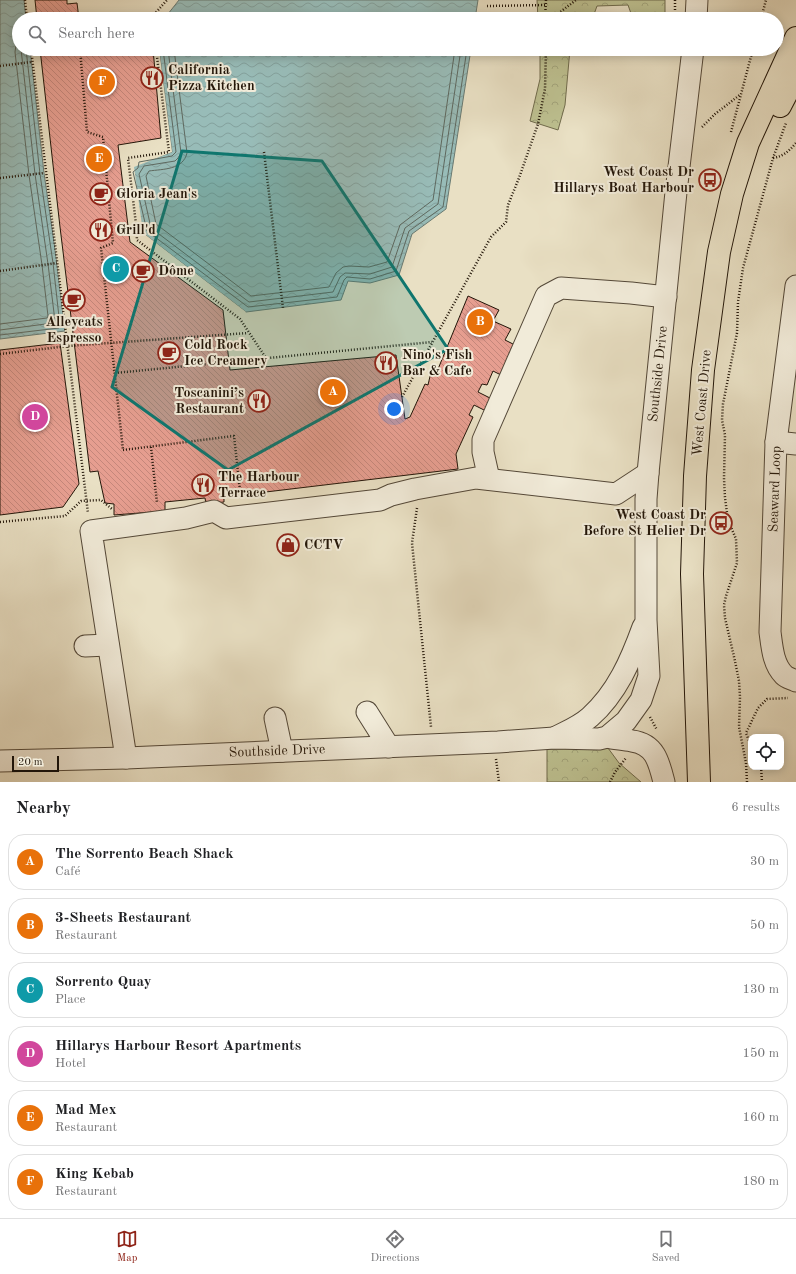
<!DOCTYPE html>
<meta charset="utf-8">
<style>
body{margin:0;font-family:"Old Standard TT",serif;background:#f2f2f2;color:#202124}
.controls{position:absolute;right:12px;bottom:12px;display:grid;overflow:hidden;border-radius:8px;box-shadow:0 2px 10px #0003}
.controls button{width:36px;height:36px;display:grid;place-items:center;padding:0;border:0;border-bottom:1px solid #e0e0e0;background:#fff;color:#202124;font:20px sans-serif}
.scale{position:absolute;left:12px;bottom:10px;width:47px;box-sizing:border-box;padding-left:4px;border:2px solid #231609;border-top:0;font-size:11px;line-height:14px;white-space:nowrap;color:#231609;-webkit-text-stroke:3px #f1ebd9;paint-order:stroke}
.you{position:absolute;left:394px;top:409px;width:14px;height:14px;margin:-10px;border:3px solid #fff;border-radius:50%;background:#1a73e8;box-shadow:0 0 0 6px #1a73e833}
.badge{display:grid;place-items:center;width:26px;height:26px;border-radius:50%;background:#8f2418;color:#fff;font-size:13px;font-weight:700}
.pin{position:absolute;translate:-50% -50%;border:2px solid #fff;box-shadow:0 1px 4px #0006}
.list{margin:0;padding:0;list-style:none}
h2{display:flex;justify-content:space-between;align-items:center;height:52px;margin:0;padding:0 16px;font-size:17px}
h2 small{font-size:13px;font-weight:400;color:#757577}
.list li{display:grid;grid-template-columns:26px 1fr auto;gap:12px;align-items:center;box-sizing:border-box;height:56px;margin:0 8px 8px;padding:0 8px;border:1px solid #e0e0e0;border-radius:16px}
.list b{display:block;font-size:15px;white-space:nowrap}
.list p{margin:0;font-size:13px;white-space:nowrap;color:#757577}
.list em{font-size:13px;font-style:normal;color:#757577}
.icon{flex:none;width:22px;height:22px;fill:none;stroke:currentColor;stroke-width:2;stroke-linecap:round;stroke-linejoin:round}
.map{position:relative;flex:none;width:796px;height:782px;overflow:hidden}
.search{position:absolute;background:#fff;box-shadow:0 2px 10px #0003;left:12px;right:12px;top:12px;height:44px;display:flex;align-items:center;gap:10px;box-sizing:border-box;padding:0 14px;border-radius:22px;color:#757577;font-size:15px}
.sheet{height:436px;background:#fff}
nav{display:flex;justify-content:space-around;align-items:center;box-sizing:border-box;height:56px;border-top:1px solid #e0e0e0;background:#fff;font-size:11px;color:#757577}
nav a{display:grid;justify-items:center;gap:2px}
nav .on{color:#8f2418}
.map>svg:first-child{display:block}
.park{fill:url(#park-crowns);stroke:#706b4c}
.water{fill:url(#water-waves);stroke:#697a72}
.pier{fill:#e9e0c4}
.lines{fill:none;stroke-linecap:round;stroke-linejoin:round}
.shore{stroke:#5e6960;stroke-width:1}
.building{fill:url(#building-back-hatch);stroke:#231609}
.minor-casing{stroke:#544838;stroke-width:23}
.major-casing{stroke:#231609;stroke-width:24}
.path{stroke:#231609;stroke-width:2.5;stroke-dasharray:1 2;stroke-linecap:butt}
.minor{stroke:#f1ebd9;stroke-width:21}
.major{stroke:#e9e0c4;stroke-width:22}
.path-bridge{stroke:#231609;stroke-width:2.5;stroke-dasharray:1 2;stroke-linecap:butt}
.marked{fill:#0f766e;fill-opacity:0.2;stroke:#0f766e;stroke-width:3;stroke-linejoin:round}
.labels{text-anchor:middle;dominant-baseline:central;stroke-width:4;stroke-linejoin:round;paint-order:stroke}
.poi-label{font-size:14px;font-weight:bold;fill:#231609;stroke:#f1ebd9;text-anchor:start}
.street-label{font-size:14px;fill:#231609;stroke:#f1ebd9}
</style>
<div class="map">
<svg width="796" height="782" viewBox="0 0 796 782">
<defs>
<pattern id="park-crowns" width="20" height="18" patternUnits="userSpaceOnUse"><rect width="20" height="18" fill="#bdc090"/><path d="M2 6a3 3 0 1 1 6 0M12 15a3 3 0 1 1 6 0" fill="none" stroke="#a2a47b"/></pattern>
<pattern id="water-waves" width="16" height="10" patternUnits="userSpaceOnUse"><rect width="16" height="10" fill="#98bcb8"/><path d="M0 5q4-4 8 0t8 0" fill="none" stroke="#83a19d"/></pattern>
<pattern id="building-back-hatch" width="6" height="6" patternUnits="userSpaceOnUse"><rect width="6" height="6" fill="#e69e90"/><path d="M-1 5l2 2M0 0l6 6M5-1l2 2" fill="none" stroke="#c5877b"/></pattern>
</defs>
<rect width="100%" height="100%" fill="#e9e0c4"/>
<filter id="stains"><feTurbulence type="fractalNoise" baseFrequency=".005" numOctaves="4"/><feColorMatrix values="0 0 0 0 .2 0 0 0 0 .09 0 0 0 0 .02 0 0 0 .5 -.17"/></filter>
<radialGradient id="worn" r=".72"><stop offset=".6" stop-color="#630" stop-opacity="0"/><stop offset="1" stop-color="#630" stop-opacity=".3"/></radialGradient>
<g class="park">
<polygon points="537,0 665,0 665,19 633,19 628,5 597,6 593,17 578,19 538,19"/>
<polygon points="540,49 570,49 565,105 558,130 530,121 540,79"/>
<polygon points="608,748 619,763 641,782 547,782 547,749"/>
</g>
<g class="water">
<polygon points="0,0 24,0 26,19 19,19 19,49 30,49 44,173 57,263 65,331 0,339"/>
<polygon points="179,0 478,0 475,19 164,19"/>
<polygon points="159,49 471,49 446,209 412,234 399,275 370,283 348,281 341,300 246,312 143,233 128,168 172,152"/>
</g>
<g class="pier">
<polygon points="157,49 159,49 172,152 134,167 143,233 246,312 243,312 141,234 126,167 132,165 132,158 133,156 170,151"/>
<polygon points="47,178 59,263 67,331 65,331"/>
</g>
<g class="lines">
<g class="shore">
<polyline points="163,49 176,152 172,156 139,162 138,168 133,172 147,231 248,307 337,297 344,280 347,277 370,279 396,271 409,231 443,207 467,49"/>
<polyline points="168,49 181,153 178,158 175,161 144,166 139,174 151,228 249,302 333,292 340,277 345,273 370,274 392,267 405,228 438,204 461,49"/>
<path d="M174,49l13,104c-4,17 -24,16 -38,18l-3,5 10,48 95,72 78,-9 7,-14 7,-6 6,-1 20,1 18,-5 13,-37 33,-25 22,-151"/>
<polyline points="0,324 47,318 48,316 42,265 29,175 15,52 16,45 19,39"/>
<polyline points="0,330 53,323 55,321 48,264 35,174 21,49"/>
<polyline points="0,335 59,328 60,326 53,263 40,174 26,49"/>
</g>
</g>
<g class="building">
<polygon points="35,0 67,0 67,4 77,3 79,19 37,19"/>
<polygon points="40,49 153,49 161,138 118,145 130,242 223,310 230,370 396,355 405,419 410,417 425,384 428,385 431,372 436,374 468,296 499,310 493,321 511,329 505,340 517,346 503,376 493,371 487,385 482,384 478,392 492,399 488,412 474,405 469,415 473,417 456,454 458,469 224,497 224,502 206,504 205,498 165,502 165,511 114,515 114,504 105,503 98,471 90,472 60,227"/>
<polygon points="60,343 79,484 63,507 0,515 0,350"/>
</g>
<g class="lines">
<g class="minor-casing">
<g id="minor">
<polyline points="696,19 697,0"/>
<path d="M796,286l-20,156 -6,190c2,15 3,32 14,43 3,3 8,4 12,6"/>
<polyline points="776,442 796,444"/>
<polyline points="489,479 483,452 483,440 546,296 561,288 631,293 666,297"/>
<polyline points="85,646 108,645"/>
<polyline points="367,712 389,747"/>
<polyline points="275,718 282,751"/>
<path d="M556,737c12,-6 24,-11 34,-20 27,-24 41,-57 53,-90"/>
<path d="M607,737c8,2 16,2 25,4 23,3 27,21 32,41"/>
<polyline points="126,758 91,531 186,518 214,511 226,518 380,500 391,495 415,489 476,478 616,494 648,473"/>
<polyline points="0,761 126,758 498,742 554,738 599,739 607,737 626,721 641,700 649,676 646,620 646,499 648,473 676,192 693,49"/>
</g>
</g>
<g class="major-casing">
<g id="major">
<polyline points="780,106 796,75"/>
<polyline points="699,782 692,574 695,476 703,370 719,252 732,194 748,143 796,38"/>
</g>
</g>
<g class="path">
<polyline points="25,0 27,19"/>
<polyline points="487,6 546,5"/>
<polyline points="150,19 167,0"/>
<polyline points="545,19 546,0"/>
<polyline points="551,19 576,0"/>
<polyline points="675,19 675,0"/>
<polyline points="761,19 766,0"/>
<polyline points="31,49 88,513"/>
<polyline points="156,49 169,152 128,158 136,224 137,240 240,319 266,358"/>
<polyline points="0,66 31,62"/>
<polyline points="702,127 715,114 741,94"/>
<polyline points="731,132 753,49"/>
<polyline points="264,152 283,308"/>
<path d="M773,158c11,-2 16,-7 23,-15"/>
<polyline points="0,178 44,173"/>
<polyline points="0,271 57,263"/>
<polyline points="0,354 68,346 248,333"/>
<polyline points="115,373 432,342"/>
<polyline points="402,397 491,237 506,222 508,205 519,178 538,124 545,89 546,49"/>
<polyline points="151,447 157,503"/>
<polyline points="123,450 234,436 241,499"/>
<polyline points="417,508 412,543 431,727"/>
<polyline points="0,522 65,516 81,501 101,500 112,509"/>
<polyline points="650,717 657,730"/>
<polyline points="751,746 746,733 758,708 767,699 788,698"/>
<polyline points="496,759 499,782"/>
<polyline points="761,767 762,782"/>
<polyline points="610,782 615,772 626,758"/>
<polyline points="747,782 746,763 739,727 740,697 739,681 735,661 725,618 724,605 726,596 737,563 736,539 728,520 725,498 724,478 725,435 722,420 723,404 737,333 738,302 743,268 773,158 786,123"/>
</g>
<use href="#minor" class="minor"/>
<use href="#major" class="major"/>
<polyline class="path-bridge" points="80,49 87,132 103,137 113,243 101,248 123,450"/>
</g>
<path class="marked" d="M182,151l140,10 126,188 -220,121 -116,-83z"/>
<defs>
<g id="restaurant-ring" transform="scale(1.15)"><circle r="9.5" fill="#f1ebd9" stroke="#8f2418" stroke-width="1.5"/><path d="M-5-6h1v4h1v-4h1v4h1v-4h1v5L-1.5 .5V6h-2V.5L-5-1ZM5-6V6H3V1.5H1.5Q1.5-4 5-6Z" fill="#8f2418"/></g>
<g id="bus-ring" transform="scale(1.15)"><circle r="9.5" fill="#f1ebd9" stroke="#8f2418" stroke-width="1.5"/><path d="M-5-6H5V4H4V6H2V4H-2V6H-4V4H-5ZM-3.5-4V0h7V-4ZM-3.5 1.2v1.5H-2V1.2ZM2 1.2v1.5H3.5V1.2Z" fill="#8f2418"/></g>
<g id="cafe-ring" transform="scale(1.15)"><circle r="9.5" fill="#f1ebd9" stroke="#8f2418" stroke-width="1.5"/><path d="M-5.5-4.5H6V0H3Q3 3.5 0 3.5H-2.5Q-5.5 3.5-5.5 0ZM3-3.2v2h1.7v-2ZM-6 4.5H4V6H-6Z" fill="#8f2418"/></g>
<g id="shop-ring" transform="scale(1.15)"><circle r="9.5" fill="#f1ebd9" stroke="#8f2418" stroke-width="1.5"/><path d="M-5-2.5h2.3a2.7 3.5 0 0 1 5.4 0H5L5.5 6h-11ZM-1.5-2.5h3a1.5 2.3 0 0 0-3 0Z" fill="#8f2418"/></g>
</defs>
<g fill-rule="evenodd">
<use href="#restaurant-ring" x="152" y="78"/>
<use href="#bus-ring" x="710" y="180"/>
<use href="#cafe-ring" x="101" y="194"/>
<use href="#restaurant-ring" x="101" y="230"/>
<use href="#cafe-ring" x="143" y="271"/>
<use href="#cafe-ring" x="74" y="300"/>
<use href="#cafe-ring" x="169" y="353"/>
<use href="#restaurant-ring" x="386" y="363"/>
<use href="#restaurant-ring" x="259" y="401"/>
<use href="#restaurant-ring" x="203" y="485"/>
<use href="#bus-ring" x="721" y="523"/>
<use href="#shop-ring" x="288" y="545"/>
</g>
<g class="labels">
<g class="poi-label">
<text x="168" y="70">California<tspan x="168" dy="16">Pizza Kitchen</tspan></text>
<text x="694" y="172" text-anchor="end">West Coast Dr<tspan x="694" dy="16">Hillarys Boat Harbour</tspan></text>
<text x="116" y="194">Gloria Jean's</text>
<text x="116" y="230">Grill'd</text>
<text x="158" y="271">Dôme</text>
<text x="74" y="322" text-anchor="middle">Alleycats<tspan x="74" dy="16">Espresso</tspan></text>
<text x="184" y="345">Cold Rock<tspan x="184" dy="16">Ice Creamery</tspan></text>
<text x="402" y="355">Nino's Fish<tspan x="402" dy="16">Bar &amp; Cafe</tspan></text>
<text x="244" y="393" text-anchor="end">Toscanini’s<tspan x="244" dy="16">Restaurant</tspan></text>
<text x="218" y="477">The Harbour<tspan x="218" dy="16">Terrace</tspan></text>
<text x="706" y="515" text-anchor="end">West Coast Dr<tspan x="706" dy="16">Before St Helier Dr</tspan></text>
<text x="304" y="545">CCTV</text>
</g>
<g class="street-label">
<text transform="translate(658 374) rotate(-84)">Southside Drive</text>
<text transform="translate(702 403) rotate(-85)">West Coast Drive</text>
<text transform="translate(775 489) rotate(-88)">Seaward Loop</text>
<text transform="translate(277 751) rotate(-2)">Southside Drive</text>
</g>
</g>
<rect width="100%" height="100%" filter="url(#stains)"/>
<rect width="100%" height="100%" fill="url(#worn)"/>
</svg>
<div class="controls">
<button><svg class="icon" aria-label="locate" viewBox="0 0 24 24"><circle cx="12" cy="12" r="6"/><path d="M12 2v4M12 18v4M2 12h4M18 12h4"/></svg></button>
</div>
<div class="scale">20 m</div>
<div class="you"></div>
<div class="pin badge" style="left:333px;top:392px;background:#e8710a">A</div>
<div class="pin badge" style="left:480px;top:322px;background:#e8710a">B</div>
<div class="pin badge" style="left:116px;top:269px;background:#0f9aa8">C</div>
<div class="pin badge" style="left:35px;top:417px;background:#d1479c">D</div>
<div class="pin badge" style="left:99px;top:159px;background:#e8710a">E</div>
<div class="pin badge" style="left:102px;top:82px;background:#e8710a">F</div>
<div class="search"><svg class="icon" aria-label="search" viewBox="0 0 24 24"><circle cx="10" cy="10" r="6"/><path d="M15 15l6 6"/></svg>Search here</div>
</div>
<section class="sheet">
<h2>Nearby<small>6 results</small></h2>
<ul class="list">
<li><span class="badge" style="background:#e8710a">A</span><div><b>The Sorrento Beach Shack</b><p>Café</p></div><em>30 m</em></li>
<li><span class="badge" style="background:#e8710a">B</span><div><b>3-Sheets Restaurant</b><p>Restaurant</p></div><em>50 m</em></li>
<li><span class="badge" style="background:#0f9aa8">C</span><div><b>Sorrento Quay</b><p>Place</p></div><em>130 m</em></li>
<li><span class="badge" style="background:#d1479c">D</span><div><b>Hillarys Harbour Resort Apartments</b><p>Hotel</p></div><em>150 m</em></li>
<li><span class="badge" style="background:#e8710a">E</span><div><b>Mad Mex</b><p>Restaurant</p></div><em>160 m</em></li>
<li><span class="badge" style="background:#e8710a">F</span><div><b>King Kebab</b><p>Restaurant</p></div><em>180 m</em></li>
</ul>
</section>
<nav>
<a class="on"><svg class="icon" aria-label="map" viewBox="0 0 24 24"><path d="M3 6l6-2 6 2 6-2v14l-6 2-6-2-6 2zM9 4v14M15 6v14"/></svg>Map</a>
<a><svg class="icon" aria-label="directions" viewBox="0 0 24 24"><path d="M12 3l9 9-9 9-9-9zM9 14v-3h6M13 9l2 2-2 2"/></svg>Directions</a>
<a><svg class="icon" aria-label="saved" viewBox="0 0 24 24"><path d="M7 4h10v16l-5-4-5 4z"/></svg>Saved</a>
</nav>
